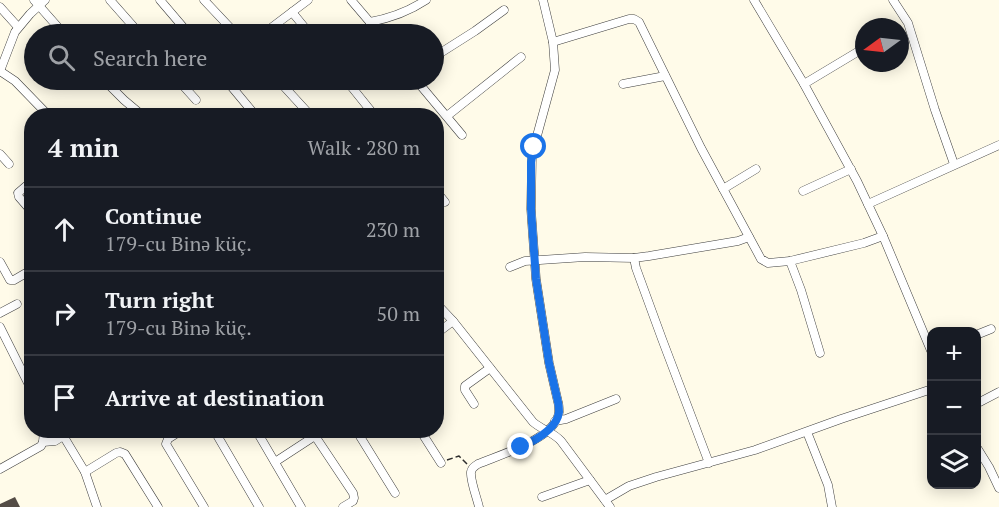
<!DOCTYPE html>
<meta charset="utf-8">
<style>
body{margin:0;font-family:"PT Serif",serif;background:#242831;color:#f1f3f6}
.controls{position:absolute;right:18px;bottom:18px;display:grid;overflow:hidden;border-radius:12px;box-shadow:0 3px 15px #0003}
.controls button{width:54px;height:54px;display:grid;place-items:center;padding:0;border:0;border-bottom:2px solid #363941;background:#171b24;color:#f1f3f6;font:30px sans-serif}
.compass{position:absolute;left:855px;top:18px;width:54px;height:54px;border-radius:50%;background:#171b24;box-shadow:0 3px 15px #0003;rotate:255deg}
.stop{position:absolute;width:18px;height:18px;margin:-14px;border:4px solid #1a73e8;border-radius:50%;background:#fff}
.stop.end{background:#1a73e8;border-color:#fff;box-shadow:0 2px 6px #0008}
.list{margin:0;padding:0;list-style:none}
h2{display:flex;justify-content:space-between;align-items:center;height:78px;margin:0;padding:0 24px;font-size:26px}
h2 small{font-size:20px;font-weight:400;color:#9ea1a6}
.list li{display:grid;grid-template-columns:39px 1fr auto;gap:18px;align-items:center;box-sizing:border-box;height:84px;padding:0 24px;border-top:2px solid #363941}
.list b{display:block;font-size:22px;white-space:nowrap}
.list p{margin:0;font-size:20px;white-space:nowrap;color:#9ea1a6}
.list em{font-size:20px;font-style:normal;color:#9ea1a6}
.icon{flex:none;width:33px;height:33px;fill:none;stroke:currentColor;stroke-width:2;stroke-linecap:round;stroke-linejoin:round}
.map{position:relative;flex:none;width:999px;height:507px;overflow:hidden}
.search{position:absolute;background:#171b24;box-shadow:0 3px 15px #0003;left:24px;top:24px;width:420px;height:66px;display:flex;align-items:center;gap:15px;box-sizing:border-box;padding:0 21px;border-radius:33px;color:#9ea1a6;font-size:22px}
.panel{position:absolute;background:#171b24;box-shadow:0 3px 15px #0003;left:24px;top:108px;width:420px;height:330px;border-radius:24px}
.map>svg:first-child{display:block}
.building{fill:#544c46}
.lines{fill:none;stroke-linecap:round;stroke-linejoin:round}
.minor-casing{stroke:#3e3e3e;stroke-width:9}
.path{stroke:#2d2d2d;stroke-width:1.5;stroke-dasharray:6 3;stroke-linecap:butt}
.minor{stroke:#fff;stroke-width:8}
.route{stroke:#1a73e8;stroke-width:8}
</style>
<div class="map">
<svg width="999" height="507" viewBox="0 0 999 507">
<rect width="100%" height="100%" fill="#fffbe9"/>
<polygon class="building" points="15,497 20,507 0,507 0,504"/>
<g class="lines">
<g class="minor-casing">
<g id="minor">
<polyline points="34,0 64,34"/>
<polyline points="110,0 140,34"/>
<polyline points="160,0 189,34"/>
<polyline points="204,0 236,34"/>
<polyline points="351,0 380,34"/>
<polyline points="754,0 804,84 857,181 883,236 932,353"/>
<polyline points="893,0 908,23 935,110 954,164"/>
<polyline points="0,7 18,27"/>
<polyline points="292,12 310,34"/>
<path d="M370,22c21,-4 38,-10 56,-22"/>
<polyline points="263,34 308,0"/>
<polyline points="553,42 629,19 634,19 639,22 701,148 761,259 768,263 790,261 864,243 883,236"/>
<polyline points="434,57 475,31 504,10"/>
<polyline points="0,71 15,32 30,14 45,0"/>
<polyline points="0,71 15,81 49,116"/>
<polyline points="104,80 124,100 143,116"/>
<polyline points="178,80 196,100"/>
<polyline points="226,80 256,116"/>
<polyline points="278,80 311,116"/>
<polyline points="346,80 375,116"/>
<polyline points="416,80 462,135"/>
<polyline points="623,84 665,76"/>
<polyline points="804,84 864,48"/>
<polyline points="447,116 521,57"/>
<polyline points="0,154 9,164"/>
<polyline points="32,181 18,193 19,197 32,212"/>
<polyline points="723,189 756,169"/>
<polyline points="436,191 445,202"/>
<polyline points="803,191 851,169"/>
<polyline points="868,204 999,145"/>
<polyline points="634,258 636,268 662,339 709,463"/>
<polyline points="790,261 801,290 820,353"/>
<polyline points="0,262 10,280 14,280 26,273"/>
<polyline points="510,267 525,261 585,257 634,258 649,256 738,241 749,237"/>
<path d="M436,303l17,18 80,101c9,8 20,10 28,19l49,66"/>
<polyline points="0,313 17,304"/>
<polyline points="0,327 32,391"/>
<polyline points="436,334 453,321"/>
<polyline points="976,335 991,329"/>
<polyline points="474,404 465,390 465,386 490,368"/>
<polyline points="976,404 999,392"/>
<polyline points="555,421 566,419 616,399"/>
<polyline points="182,430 168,439 166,444 204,507"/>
<polyline points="214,430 259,507"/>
<polyline points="256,430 301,507"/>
<polyline points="311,430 353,493 354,498 353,501 343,507"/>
<polyline points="356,430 395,493"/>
<polyline points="420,430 441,463"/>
<polyline points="807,432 828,485 832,507"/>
<polyline points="64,437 85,472 116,453 120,452 125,454 158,507"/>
<polyline points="43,442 55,441 73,430"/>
<polyline points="976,446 989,467 999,488"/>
<polyline points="275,462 324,430"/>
<polyline points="0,469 41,446 43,442 44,430"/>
<polyline points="85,472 97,507"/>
<polyline points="542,497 590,480"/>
<polyline points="605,500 629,486 656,477 755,450 841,419 932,389"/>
<path d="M479,507c-2,-9 -9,-27 -8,-35 1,-5 3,-5 7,-8 21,-9 78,-25 81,-52 0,-3 0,-7 -1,-10l-9,-39 -13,-84 -5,-70 1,-55 23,-84 -2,-28 -10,-42"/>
</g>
</g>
<polyline class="path" points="447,460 459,456 467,464"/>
<use href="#minor" class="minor"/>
</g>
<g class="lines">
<path class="route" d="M521,447c13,-6 36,-18 38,-35 0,-3 0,-6 -1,-10l-9,-39 -13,-84 -5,-70v-47l3,-15"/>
</g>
</svg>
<div class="controls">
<button>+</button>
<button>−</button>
<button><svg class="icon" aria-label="layers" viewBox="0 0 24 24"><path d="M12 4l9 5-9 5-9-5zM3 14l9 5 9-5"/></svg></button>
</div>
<svg class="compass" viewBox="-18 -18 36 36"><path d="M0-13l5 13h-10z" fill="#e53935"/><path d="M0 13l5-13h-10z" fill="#9ea1a6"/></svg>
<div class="stop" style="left:534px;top:147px"></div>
<div class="stop end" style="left:521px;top:447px"></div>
<div class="search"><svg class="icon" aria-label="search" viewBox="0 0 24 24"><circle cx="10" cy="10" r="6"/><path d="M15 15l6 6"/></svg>Search here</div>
<section class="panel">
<h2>4 min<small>Walk · 280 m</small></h2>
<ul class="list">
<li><svg class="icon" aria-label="ahead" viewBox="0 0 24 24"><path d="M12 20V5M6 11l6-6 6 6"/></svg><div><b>Continue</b><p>179-cu Binə küç.</p></div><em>230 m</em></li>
<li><svg class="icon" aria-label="right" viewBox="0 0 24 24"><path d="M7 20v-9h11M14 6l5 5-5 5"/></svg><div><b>Turn right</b><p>179-cu Binə küç.</p></div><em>50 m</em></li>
<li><svg class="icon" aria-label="arrive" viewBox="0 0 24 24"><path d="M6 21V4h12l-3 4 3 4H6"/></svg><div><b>Arrive at destination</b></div></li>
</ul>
</section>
</div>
